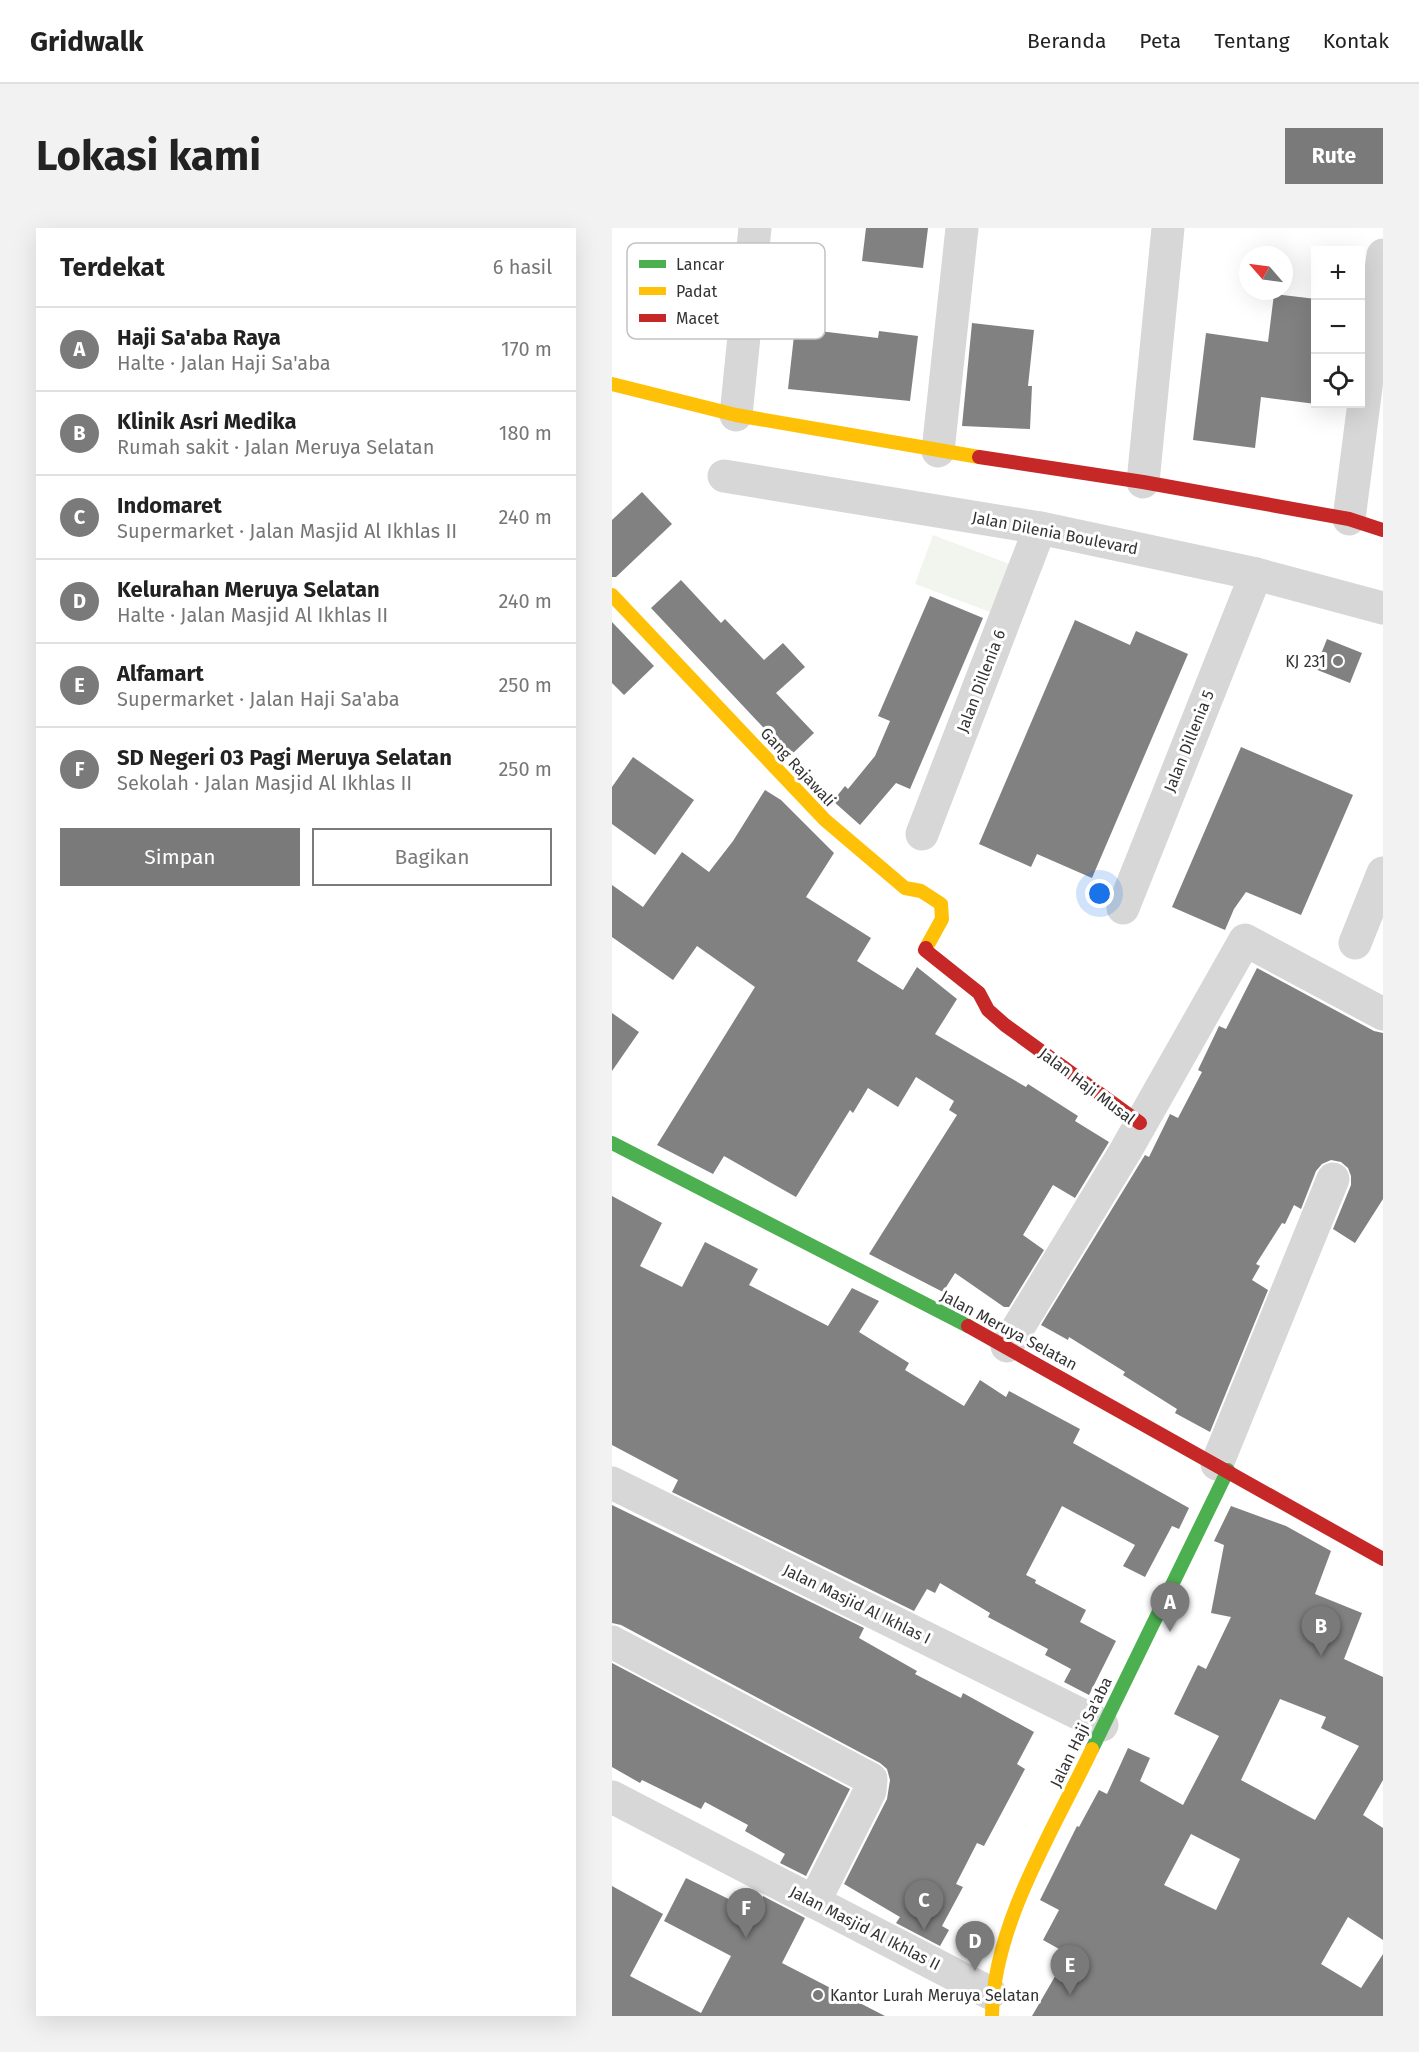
<!DOCTYPE html>
<html lang="id">
<meta charset="utf-8">
<style>
body{margin:0;font-family:"Fira Sans",sans-serif;background:#f2f2f2;color:#222}
.controls{position:absolute;right:18px;top:18px;display:grid;overflow:hidden;border-radius:0px;box-shadow:0 6px 24px #0002}
.controls button{width:54px;height:54px;display:grid;place-items:center;padding:0;border:0;border-bottom:2px solid #e0e0e0;background:#fff;color:#222;font:30px sans-serif}
.compass{position:absolute;left:627px;top:18px;width:54px;height:54px;border-radius:50%;background:#fff;box-shadow:0 6px 24px #0002;rotate:298deg}
.you{position:absolute;left:488px;top:666px;width:21px;height:21px;margin:-15px;border:4px solid #fff;border-radius:50%;background:#1a73e8;box-shadow:0 0 0 9px #1a73e833}
.badge{display:grid;place-items:center;width:39px;height:39px;border-radius:50%;background:#7a7a7a;color:#fff;font-size:20px;font-weight:700}
.pin{position:absolute;translate:-50% -50px;filter:drop-shadow(0 2px 3px #0008)}
.pin::after{content:'';position:absolute;top:32px;width:21px;height:18px;background:inherit;clip-path:polygon(0 0,100% 0,50% 100%)}
.list{margin:0;padding:0;list-style:none}
h2{display:flex;justify-content:space-between;align-items:center;height:78px;margin:0;padding:0 24px;font-size:26px}
h2 small{font-size:20px;font-weight:400;color:#767676}
.list li{display:grid;grid-template-columns:39px 1fr auto;gap:18px;align-items:center;box-sizing:border-box;height:84px;padding:0 24px;border-top:2px solid #e0e0e0}
.list b{display:block;font-size:22px;white-space:nowrap}
.list p{margin:0;font-size:20px;white-space:nowrap;color:#767676}
.list em{font-size:20px;font-style:normal;color:#767676}
.actions{display:flex;gap:12px;padding:18px 24px}
.actions a{flex:1;padding:14px 0;border:2px solid #7a7a7a;border-radius:0px;text-align:center;font-size:21px;color:#7a7a7a}
.actions .main{background:#7a7a7a;color:#fff}
.icon{flex:none;width:33px;height:33px;fill:none;stroke:currentColor;stroke-width:2;stroke-linecap:round;stroke-linejoin:round}
.map{position:relative;flex:none;width:771px;height:1788px;overflow:hidden;border-radius:0px}
header{display:flex;align-items:center;gap:36px;box-sizing:border-box;height:84px;padding:0 30px;background:#fff;border-bottom:2px solid #e0e0e0}
header strong{font-size:28px}
nav{display:flex;gap:33px;margin-inline-start:auto;font-size:21px}
.intro{display:flex;align-items:center;justify-content:space-between;box-sizing:border-box;height:144px;padding:0 36px}
h1{margin:0;font-size:42px}
.button{padding:15px 27px;border-radius:0px;background:#7a7a7a;color:#fff;font-size:21px;font-weight:700}
main{display:flex;gap:36px;padding:0 36px}
aside{flex:1;background:#fff;border-radius:0px;box-shadow:0 6px 24px #0002}
.map>svg:first-child{display:block}
.green{fill:#f1f5ed}
.building{fill:#818181;fill-rule:evenodd}
.lines{fill:none;stroke-linecap:round;stroke-linejoin:round}
.street{stroke:#d7d7d7;stroke-width:33}
.fast{stroke:#4caf50;stroke-width:14}
.slow{stroke:#ffc107;stroke-width:14}
.jam{stroke:#c62828;stroke-width:14}
.poi-dot{fill:#7a7a7a;stroke:#fff;stroke-width:2}
.labels{text-anchor:middle;dominant-baseline:central;stroke-width:6;stroke-linejoin:round;paint-order:stroke}
.street-label{font-size:16px;fill:#333;stroke:#fff}
.poi-label{font-size:16px;fill:#333;stroke:#fff;text-anchor:end}
.key{fill:#fff;stroke:#c2c2c2;stroke-width:1.5}
.key-label{font-size:16px;fill:#333}
</style>
<header>
<strong>Gridwalk</strong>
<nav><a>Beranda</a><a>Peta</a><a>Tentang</a><a>Kontak</a></nav>
</header>
<div class="intro"><h1>Lokasi kami</h1><a class="button">Rute</a></div>
<main>
<aside>
<h2>Terdekat<small>6 hasil</small></h2>
<ul class="list">
<li><span class="badge">A</span><div><b>Haji Sa'aba Raya</b><p>Halte · Jalan Haji Sa'aba</p></div><em>170 m</em></li>
<li><span class="badge">B</span><div><b>Klinik Asri Medika</b><p>Rumah sakit · Jalan Meruya Selatan</p></div><em>180 m</em></li>
<li><span class="badge">C</span><div><b>Indomaret</b><p>Supermarket · Jalan Masjid Al Ikhlas II</p></div><em>240 m</em></li>
<li><span class="badge">D</span><div><b>Kelurahan Meruya Selatan</b><p>Halte · Jalan Masjid Al Ikhlas II</p></div><em>240 m</em></li>
<li><span class="badge">E</span><div><b>Alfamart</b><p>Supermarket · Jalan Haji Sa'aba</p></div><em>250 m</em></li>
<li><span class="badge">F</span><div><b>SD Negeri 03 Pagi Meruya Selatan</b><p>Sekolah · Jalan Masjid Al Ikhlas II</p></div><em>250 m</em></li>
</ul>
<div class="actions"><a class="main">Simpan</a><a>Bagikan</a></div>
</aside>
<div class="map">
<svg width="771" height="1788" viewBox="0 0 771 1788">
<rect width="100%" height="100%" fill="#fff"/>
<polygon class="green" points="321,307 408,340 389,388 303,356"/>
<g class="building">
<polygon points="254,0 316,0 311,40 250,33"/>
<polygon points="662,66 704,71 704,176 649,169 643,220 581,212 594,105 656,114"/>
<polygon points="185,81 209,84 207,103 266,110 267,103 306,108 298,173 176,161"/>
<polygon points="360,95 422,102 416,158 420,158 418,201 350,198"/>
<polygon points="30,264 60,296 4,349 0,349 0,292"/>
<polygon points="69,352 109,395 113,391 152,432 171,415 193,439 164,465 202,505 178,528 39,380"/>
<polygon points="318,368 371,390 298,561 284,555 248,597 221,573 233,558 236,561 263,528 278,493 266,488"/>
<polygon points="463,392 518,417 524,403 576,426 480,650 425,626 419,639 367,616"/>
<polygon points="0,394 42,438 12,467 0,455"/>
<polygon points="715,411 750,425 738,455 703,441"/>
<polygon points="629,519 741,567 689,687 634,664 622,681 613,702 560,679"/>
<polygon points="21,529 82,572 43,627 0,596 0,559"/>
<polygon points="153,562 169,572 222,625 194,669 259,710 245,733 291,762 305,739 345,771 323,806 414,859 416,856 466,888 463,893 497,914 463,970 441,957 411,1007 432,1022 397,1079 392,1079 343,1045 331,1064 257,1026 345,887 337,882 342,873 304,849 286,879 256,860 241,885 238,882 184,969 112,928 101,946 45,917 143,759 85,718 61,752 0,709 0,657 31,679 70,624 97,644 121,613"/>
<polygon points="645,740 762,803 771,805 771,971 743,1015 721,1001 739,957 739,948 736,940 729,934 719,932 710,936 704,943 689,981 682,977 673,996 670,995 644,1036 648,1038 640,1052 656,1062 598,1204 563,1185 565,1181 511,1147 513,1144 457,1109 456,1112 429,1097 533,927 537,929 558,886 566,890 590,844 586,842 607,798 614,801"/>
<polygon points="0,785 27,804 0,843"/>
<polygon points="0,968 50,995 28,1038 70,1059 93,1014 146,1041 137,1057 216,1098 240,1060 267,1073 247,1104 297,1135 293,1142 352,1178 368,1152 394,1169 397,1163 468,1201 461,1215 577,1280 567,1301 560,1298 533,1349 511,1338 523,1317 450,1278 414,1347 424,1352 423,1355 474,1382 468,1394 504,1413 477,1467 452,1454 459,1441 433,1427 436,1421 376,1389 378,1385 328,1355 323,1365 315,1361 302,1383 60,1264 66,1252 0,1217"/>
<polygon points="0,1277 252,1400 247,1410 305,1443 303,1446 349,1470 351,1465 422,1504 405,1536 413,1541 372,1618 365,1615 344,1656 351,1659 330,1698 337,1702 328,1718 284,1695 288,1689 232,1656 275,1571 278,1552 275,1541 268,1535 9,1397 0,1395"/>
<path d="M619,1278l55,20 45,25 -16,43 47,19 -18,46 39,18v103l-20,35 20,13v112l-35,-23 -27,47 40,24 22,-34v62h-351l36,-62 -25,-14 16,-30 -19,-10 37,-74 2,1 20,-37 8,4 21,-46 22,10 -10,23 43,24 36,-69 -45,-22 24,-49 8,4 25,-52 -20,-4 13,-68 -10,-4zM668,1471l46,18 -5,11 38,18 -44,74 -74,-40zM579,1606l49,25 -24,51 -52,-25z"/>
<polygon points="0,1435 238,1561 194,1648 168,1635 173,1626 133,1603 136,1597 93,1574 89,1581 30,1552 28,1555 0,1539"/>
<polygon points="74,1650 143,1684 151,1668 193,1690 170,1735 273,1788 0,1788 0,1658 51,1686 18,1748 89,1785 119,1728 52,1693"/>
</g>
<g class="lines">
<g class="street">
<polyline points="124,187 143,0"/>
<polyline points="326,223 350,0"/>
<polyline points="112,248 428,300 644,346 771,380"/>
<polyline points="531,254 556,0"/>
<polyline points="737,291 771,27"/>
<polyline points="310,606 428,300"/>
<polyline points="511,680 644,346"/>
<polyline points="743,715 771,645"/>
<polyline points="395,1118 514,922 633,712 771,786"/>
<polyline points="605,1236 721,951"/>
<polyline points="0,1255 490,1497"/>
<polyline points="0,1414 259,1551 258,1563 202,1674"/>
<polyline points="0,1569 378,1765"/>
</g>
<g class="fast">
<polyline points="0,915 356,1098"/>
<polyline points="480,1521 616,1242"/>
</g>
<g class="slow">
<polyline points="0,156 124,187 367,229"/>
<polyline points="0,367 213,592 293,660 309,663 329,676 330,691 314,720"/>
<path d="M380,1788c1,-91 61,-185 100,-267"/>
</g>
<g class="jam">
<polyline points="367,229 531,254 737,291 771,302"/>
<polyline points="314,720 313,722 367,765 376,782 393,797 528,895"/>
<polyline points="356,1098 771,1331"/>
</g>
</g>
<g class="poi-dot">
<circle cx="726" cy="433" r="6"/>
<circle cx="206" cy="1767" r="6"/>
</g>
<g class="labels">
<g class="street-label">
<text transform="translate(443 305) rotate(11)">Jalan Dilenia Boulevard</text>
<text transform="translate(369 453) rotate(-69)">Jalan Dillenia 6</text>
<text transform="translate(577 513) rotate(-68)">Jalan Dillenia 5</text>
<text transform="translate(186 539) rotate(47)">Gang Rajawali</text>
<text transform="translate(475 858) rotate(37)">Jalan Haji Musal</text>
<text transform="translate(397 1102) rotate(28)">Jalan Meruya Selatan</text>
<text transform="translate(245 1376) rotate(26)">Jalan Masjid Al Ikhlas I</text>
<text transform="translate(469 1504) rotate(-64)">Jalan Haji Sa'aba</text>
<text transform="translate(253 1700) rotate(27)">Jalan Masjid Al Ikhlas II</text>
</g>
<g class="poi-label">
<text x="714" y="433">KJ 231</text>
<text x="218" y="1767" text-anchor="start">Kantor Lurah Meruya Selatan</text>
</g>
</g>
<rect x="15" y="15" width="198" height="96" rx="9" class="key"/>
<rect x="27" y="32" width="27" height="8" fill="#4caf50"/>
<rect x="27" y="59" width="27" height="8" fill="#ffc107"/>
<rect x="27" y="86" width="27" height="8" fill="#c62828"/>
<g class="key-label">
<text x="64" y="42">Lancar</text>
<text x="64" y="69">Padat</text>
<text x="64" y="96">Macet</text>
</g>
</svg>
<div class="controls">
<button>+</button>
<button>−</button>
<button><svg class="icon" aria-label="locate" viewBox="0 0 24 24"><circle cx="12" cy="12" r="6"/><path d="M12 2v4M12 18v4M2 12h4M18 12h4"/></svg></button>
</div>
<svg class="compass" viewBox="-18 -18 36 36"><path d="M0-13l5 13h-10z" fill="#e53935"/><path d="M0 13l5-13h-10z" fill="#767676"/></svg>
<div class="you"></div>
<div class="pin badge" style="left:558px;top:1404px">A</div>
<div class="pin badge" style="left:709px;top:1428px">B</div>
<div class="pin badge" style="left:312px;top:1702px">C</div>
<div class="pin badge" style="left:363px;top:1743px">D</div>
<div class="pin badge" style="left:458px;top:1767px">E</div>
<div class="pin badge" style="left:134px;top:1710px">F</div>
</div>
</main>
